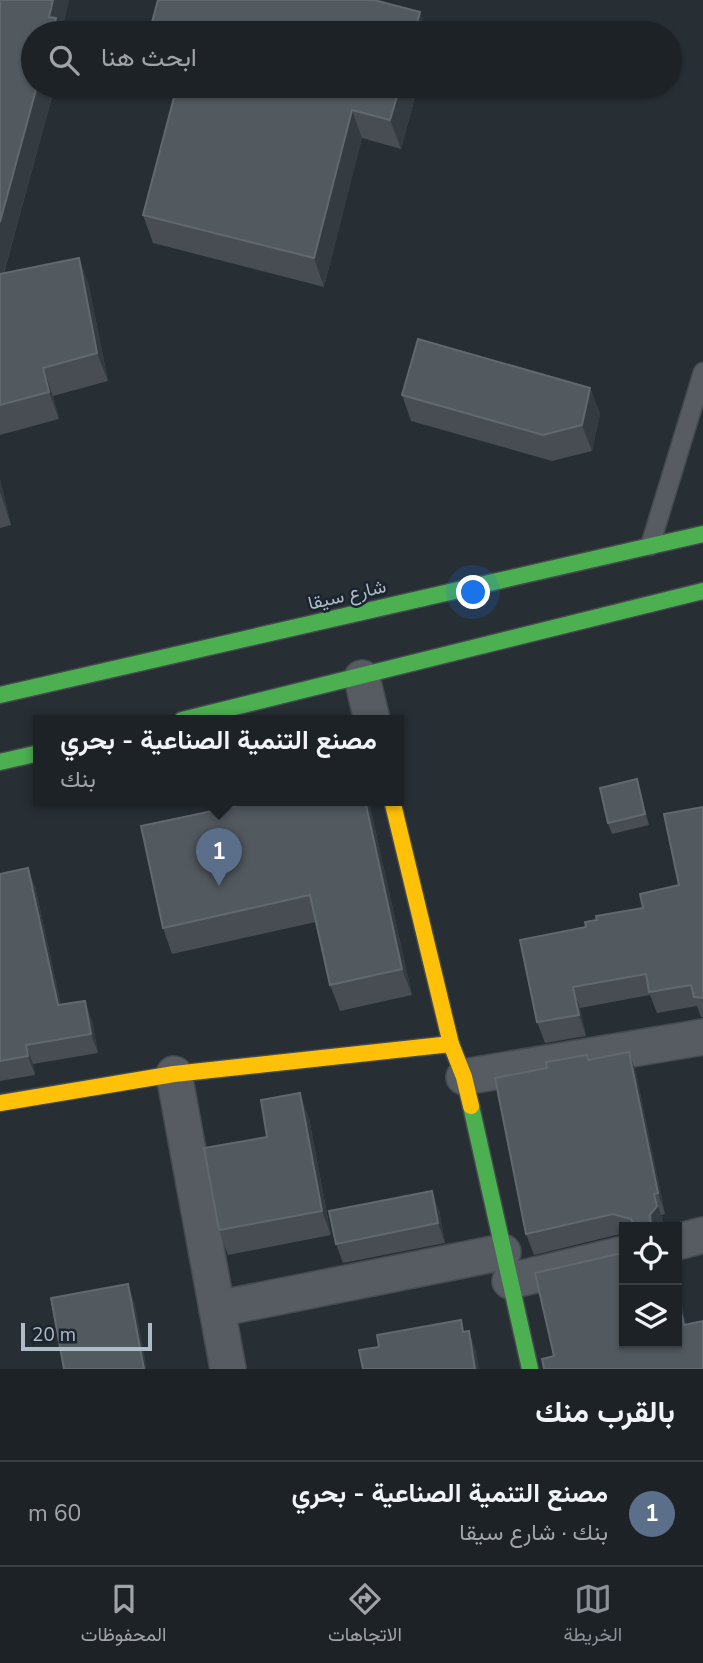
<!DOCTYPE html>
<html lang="ar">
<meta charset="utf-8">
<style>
body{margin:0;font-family:"Nunito Sans",Vazirmatn,sans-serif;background:#2a2f33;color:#f1f3f6;direction:rtl}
.controls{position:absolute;right:21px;bottom:21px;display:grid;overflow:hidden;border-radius:0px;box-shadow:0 2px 5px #0004}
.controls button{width:63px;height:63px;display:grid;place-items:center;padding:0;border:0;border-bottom:2px solid #3b3f44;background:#1d2227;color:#f1f3f6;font:35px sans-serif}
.scale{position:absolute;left:21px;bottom:18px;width:131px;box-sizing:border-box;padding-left:7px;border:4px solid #afbbc7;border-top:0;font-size:19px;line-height:24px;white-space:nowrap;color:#afbbc7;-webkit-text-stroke:5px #1a252f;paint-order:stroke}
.you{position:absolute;left:474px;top:593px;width:24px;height:24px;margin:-18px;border:5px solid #fff;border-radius:50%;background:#1a73e8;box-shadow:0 0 0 10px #1a73e833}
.badge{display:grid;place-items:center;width:46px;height:46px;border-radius:50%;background:#8c9099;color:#fff;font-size:23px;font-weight:700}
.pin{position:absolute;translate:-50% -58px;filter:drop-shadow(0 2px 4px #0008)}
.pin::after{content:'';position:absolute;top:37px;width:24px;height:21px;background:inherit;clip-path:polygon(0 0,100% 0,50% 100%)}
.popup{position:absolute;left:33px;top:715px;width:371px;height:91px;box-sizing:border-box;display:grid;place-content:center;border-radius:0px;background:#1d2227;filter:drop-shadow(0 2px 5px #0005);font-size:23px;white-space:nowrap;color:#a0a4a7}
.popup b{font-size:26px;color:#f1f3f6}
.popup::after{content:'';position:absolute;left:50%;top:100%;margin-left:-14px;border:14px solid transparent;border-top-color:#1d2227}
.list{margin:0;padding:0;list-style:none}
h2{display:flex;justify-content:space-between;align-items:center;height:91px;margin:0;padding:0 28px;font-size:30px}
h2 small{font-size:23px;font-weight:400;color:#a0a4a7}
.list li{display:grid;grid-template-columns:46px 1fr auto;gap:21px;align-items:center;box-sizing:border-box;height:105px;padding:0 28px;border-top:2px solid #3b3f44}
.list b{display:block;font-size:26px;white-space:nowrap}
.list p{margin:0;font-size:23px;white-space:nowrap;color:#a0a4a7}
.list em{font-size:23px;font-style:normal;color:#a0a4a7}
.icon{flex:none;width:38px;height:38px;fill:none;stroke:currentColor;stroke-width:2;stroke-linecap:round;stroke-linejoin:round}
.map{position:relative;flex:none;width:703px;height:1369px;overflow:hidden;direction:ltr}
.search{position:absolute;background:#1d2227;box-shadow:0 2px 5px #0004;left:21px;right:21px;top:21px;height:77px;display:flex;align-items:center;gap:18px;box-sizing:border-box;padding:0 24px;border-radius:38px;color:#a0a4a7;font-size:26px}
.sheet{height:196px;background:#1d2227}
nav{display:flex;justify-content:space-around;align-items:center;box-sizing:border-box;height:98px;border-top:2px solid #3b3f44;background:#1d2227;font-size:19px;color:#a0a4a7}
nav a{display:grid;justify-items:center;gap:4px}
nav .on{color:#8c9099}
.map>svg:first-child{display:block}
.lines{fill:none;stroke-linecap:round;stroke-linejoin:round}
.lane-casing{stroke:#444a4f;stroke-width:21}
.street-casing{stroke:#444a4f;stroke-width:38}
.fast-casing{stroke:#444a4f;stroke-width:19}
.slow-casing{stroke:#444a4f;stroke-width:19}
.lane{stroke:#565c62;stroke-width:18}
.street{stroke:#565c62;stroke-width:35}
.fast{stroke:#4caf50;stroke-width:16}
.slow{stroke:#ffc107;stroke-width:16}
.wall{fill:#474d53}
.shaded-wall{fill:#353c41}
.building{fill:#52595f;stroke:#616870;stroke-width:2}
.labels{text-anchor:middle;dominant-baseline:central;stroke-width:5;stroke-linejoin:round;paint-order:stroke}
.street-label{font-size:19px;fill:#afbbc7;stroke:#1a252f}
</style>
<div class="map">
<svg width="703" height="1369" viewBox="0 0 703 1369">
<rect width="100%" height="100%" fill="#272e34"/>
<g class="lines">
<g class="lane-casing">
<polyline id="lane" points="650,546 703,372"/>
</g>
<g class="street-casing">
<g id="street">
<polyline points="362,678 372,720"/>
<polyline points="174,1074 228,1369"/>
<polyline points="464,1077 703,1037"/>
<polyline points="677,1242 703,1235"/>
<polyline points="510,1281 624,1254"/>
<polyline points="217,1309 503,1252"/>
</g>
</g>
<g class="fast-casing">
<g id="fast">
<polyline points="0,695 703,534"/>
<polyline points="182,720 703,591"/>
<polyline points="0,762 39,753"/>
<polyline points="471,1106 530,1369"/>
</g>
</g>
<g class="slow-casing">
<g id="slow">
<polyline points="392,800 451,1044 464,1077 471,1106"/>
<polyline points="0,1103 174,1074 451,1044"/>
</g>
</g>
<use href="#lane" class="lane"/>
<use href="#street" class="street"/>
<use href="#fast" class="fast"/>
<use href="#slow" class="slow"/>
</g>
<g class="wall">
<polygon points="0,0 69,0 61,33 33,33 33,86 55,86 4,273 79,258 89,286 108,381 53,396 59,419 0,435"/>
<polygon points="164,86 418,86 401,149 362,138 324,287 153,243 143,215 176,89"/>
<polygon points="590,388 600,414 592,451 552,461 411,421 402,395"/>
<polygon points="0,479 11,525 0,528"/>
<polygon points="640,790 649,825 612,834 608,823"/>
<polygon points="370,806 412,995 340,1011 330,985 316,922 172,954 163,928"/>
<polygon points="703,807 703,1017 701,1017 697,1006 657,1013 650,995 580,1008 586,1036 545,1043 537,1022 586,927 597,920 643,908 679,885"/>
<polygon points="0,874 35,886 61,1005 92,1020 98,1053 33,1064 35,1075 0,1081"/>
<polygon points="629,1052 636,1073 665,1214 661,1215 664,1227 624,1227 624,1236 620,1234 534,1255 526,1234 547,1068 587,1055 589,1060"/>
<polygon points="309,1118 331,1235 228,1255 219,1230 267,1137"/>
<polygon points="439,1210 445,1243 343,1263 336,1244"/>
</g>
<g class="shaded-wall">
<polygon points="53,0 69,0 61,33 52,33 49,17"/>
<polygon points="420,12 427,33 414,33"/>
<polygon points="37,86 55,86 0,286 0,222"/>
<polygon points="400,86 418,86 401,149 390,120"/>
<polygon points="352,110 362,138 324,287 314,258"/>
<polygon points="79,258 89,286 108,381 97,353"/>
<polygon points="43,368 53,396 59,419 49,392"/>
<polygon points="590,388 600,414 592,451 582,425"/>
<polygon points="0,479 11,525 0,492"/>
<polygon points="637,779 640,790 649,825 645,814"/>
<polygon points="365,800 368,800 370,806 412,995 402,969"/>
<polygon points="28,868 35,886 65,1024 58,1005"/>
<polygon points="573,987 580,1008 586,1036 579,1015"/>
<polygon points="85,1001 92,1020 98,1053 91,1034"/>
<polygon points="26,1045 33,1064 35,1075 28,1056"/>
<polygon points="629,1052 636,1073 665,1214 658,1193"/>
<polygon points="300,1093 309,1118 331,1235 322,1211"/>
<polygon points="432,1191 439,1210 445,1243 438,1223"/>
<polygon points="654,1194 661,1215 664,1227 650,1227 650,1215"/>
<polygon points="677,1282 691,1346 684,1325 677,1295"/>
<polygon points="128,1284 135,1304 147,1369 144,1369"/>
<polygon points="469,1331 476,1350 479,1369 475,1369"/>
</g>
<g class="building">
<polygon points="0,0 53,0 49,17 56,18 52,33 33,33 33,86 37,86 0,222"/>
<polygon points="158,0 374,0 420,12 414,33 149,33"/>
<polygon points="177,86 400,86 390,120 352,110 314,258 143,215"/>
<polygon points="79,258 97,353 43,368 49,392 0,405 0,274"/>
<polygon points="418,339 590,388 582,425 543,435 402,395"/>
<polygon points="637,779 645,814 608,823 600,788"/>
<polygon points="264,800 365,800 402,969 330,985 310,895 163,928 141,826"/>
<polygon points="703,807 703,998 694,997 691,985 649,992 646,974 573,987 579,1015 537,1022 520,940 586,927 585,922 597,920 596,916 643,908 640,894 679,885 664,814"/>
<polygon points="28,868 58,1005 85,1001 91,1034 26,1045 28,1056 0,1061 0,874"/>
<polygon points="629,1052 658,1193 654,1194 657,1206 650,1215 651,1227 635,1227 631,1219 613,1214 526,1234 495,1078 547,1068 546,1062 587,1055 588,1060"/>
<polygon points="300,1093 322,1211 219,1230 204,1148 267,1137 261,1100"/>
<polygon points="432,1191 438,1223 336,1244 329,1211"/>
<polygon points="624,1250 624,1343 677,1343 677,1295 684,1325 703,1321 703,1369 544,1369 542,1359 554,1356 535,1273 622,1253"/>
<polygon points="128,1284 144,1369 64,1369 51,1298"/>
<polygon points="461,1320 463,1332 469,1331 475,1369 363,1369 359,1350 379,1347 377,1335"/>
</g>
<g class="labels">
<g class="street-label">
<text transform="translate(347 595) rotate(-13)">شارع سيقا</text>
</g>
</g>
</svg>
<div class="controls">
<button><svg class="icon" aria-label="locate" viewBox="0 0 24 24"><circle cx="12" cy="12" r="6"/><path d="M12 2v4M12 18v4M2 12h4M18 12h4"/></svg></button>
<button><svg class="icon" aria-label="layers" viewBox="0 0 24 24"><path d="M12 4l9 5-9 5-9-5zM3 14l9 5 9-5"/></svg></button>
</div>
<div class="scale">20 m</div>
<div class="you"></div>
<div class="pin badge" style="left:219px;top:886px;background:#5c6f8a">1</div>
<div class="popup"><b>مصنع التنمية الصناعية - بحري</b>بنك</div>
<div class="search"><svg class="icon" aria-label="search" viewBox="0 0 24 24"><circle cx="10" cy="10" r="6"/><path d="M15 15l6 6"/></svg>ابحث هنا</div>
</div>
<section class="sheet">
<h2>بالقرب منك<small></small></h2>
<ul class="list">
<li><span class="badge" style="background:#5c6f8a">1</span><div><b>مصنع التنمية الصناعية - بحري</b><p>بنك · شارع سيقا</p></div><em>60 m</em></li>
</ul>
</section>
<nav>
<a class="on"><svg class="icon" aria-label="map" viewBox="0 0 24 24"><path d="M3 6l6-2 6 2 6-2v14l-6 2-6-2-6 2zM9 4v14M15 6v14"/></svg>الخريطة</a>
<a><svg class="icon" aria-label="directions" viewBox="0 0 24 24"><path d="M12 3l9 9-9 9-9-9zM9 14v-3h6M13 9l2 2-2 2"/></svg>الاتجاهات</a>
<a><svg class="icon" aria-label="saved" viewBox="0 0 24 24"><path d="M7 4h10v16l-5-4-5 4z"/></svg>المحفوظات</a>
</nav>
